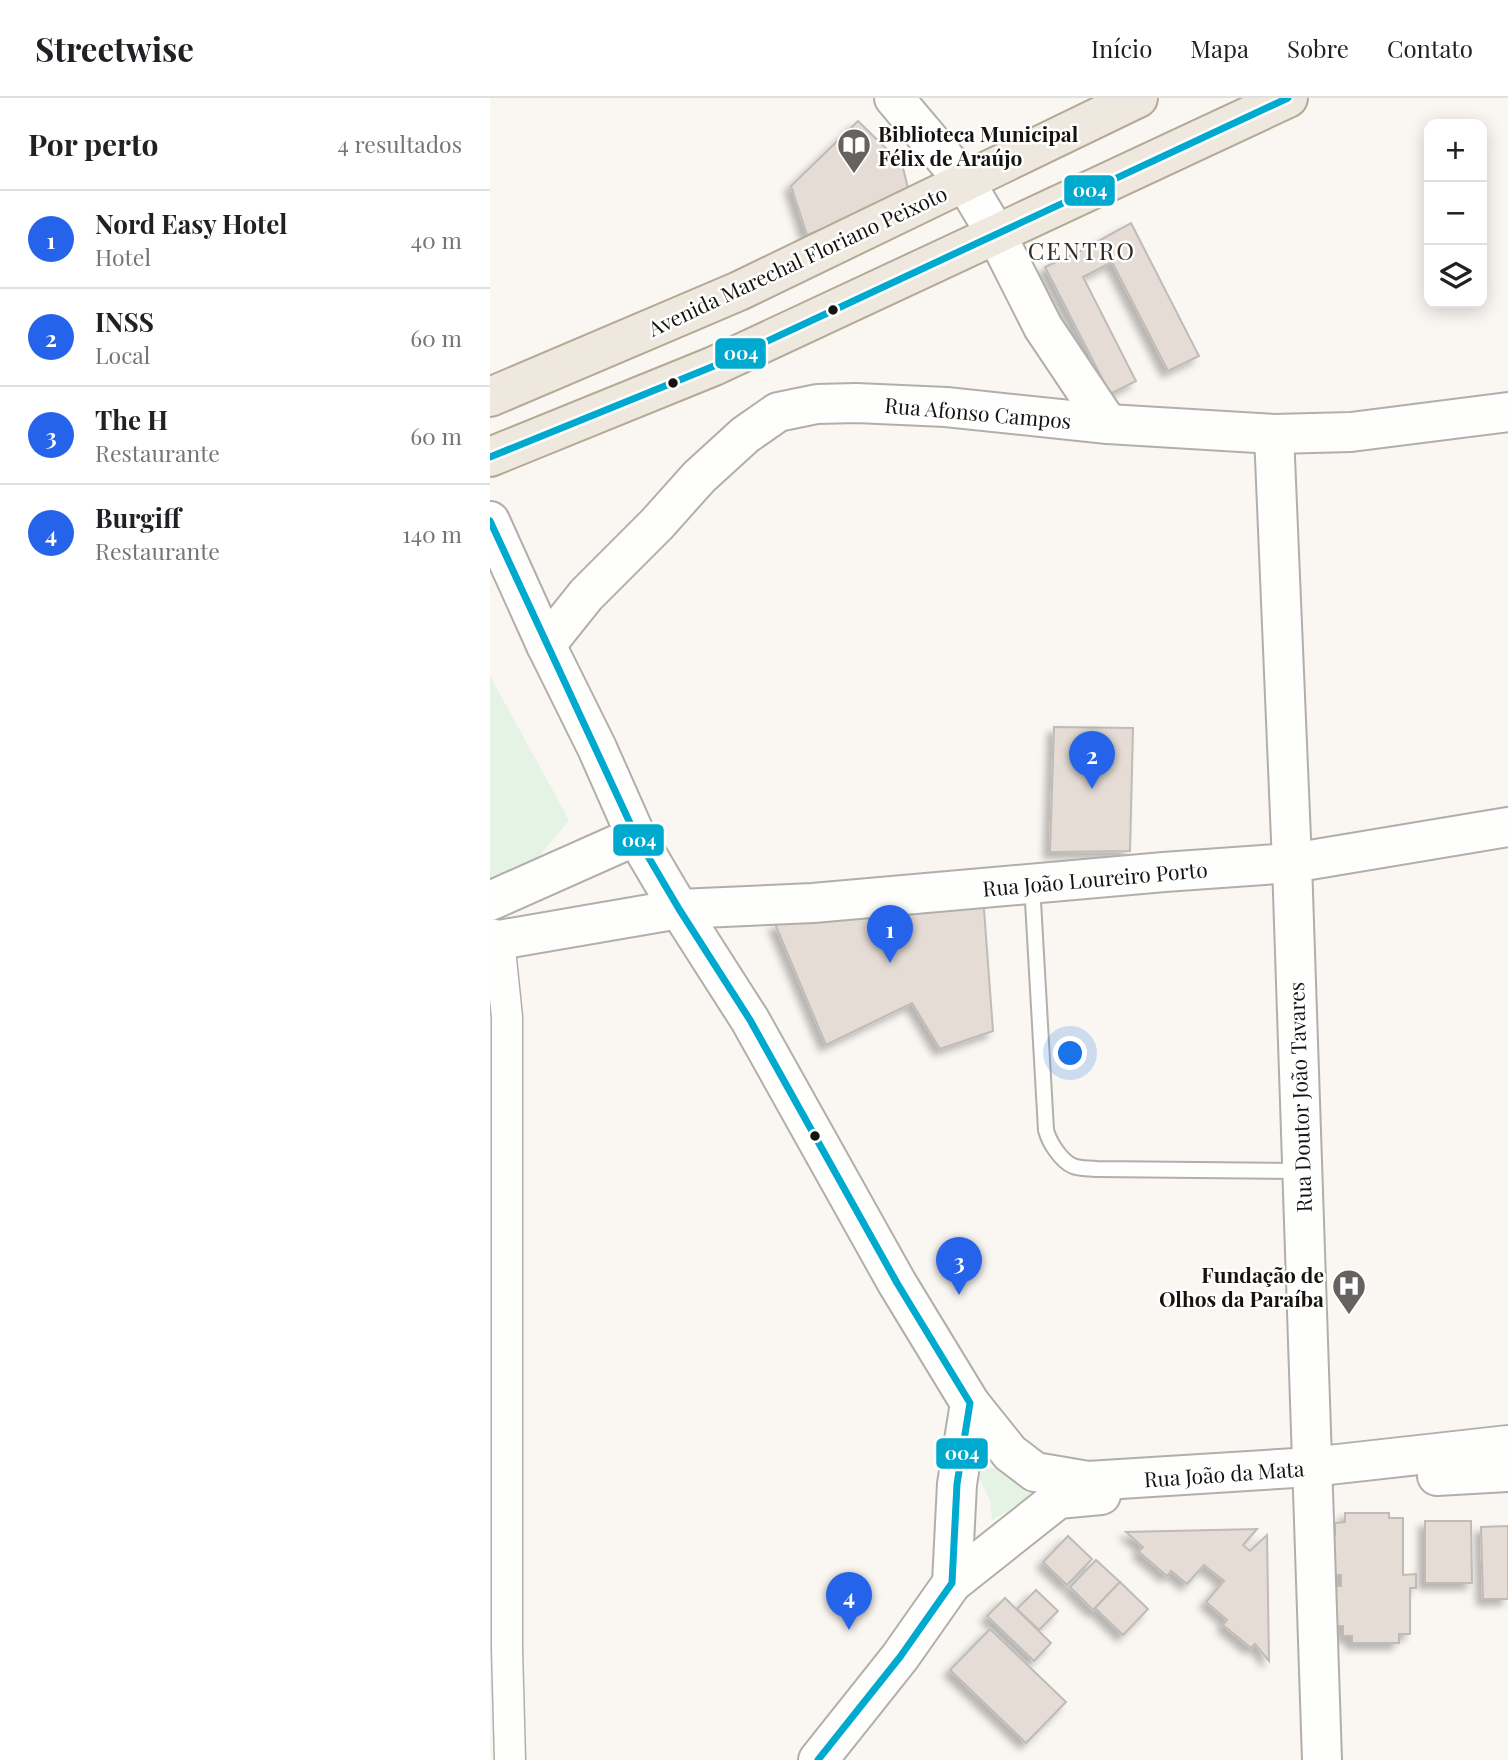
<!DOCTYPE html>
<html lang="pt">
<meta charset="utf-8">
<style>
body{margin:0;font-family:"Playfair Display",serif;background:#f6f6f6;color:#202124}
.controls{position:absolute;right:21px;top:21px;display:grid;overflow:hidden;border-radius:14px;box-shadow:0 4px 18px #0003}
.controls button{width:63px;height:63px;display:grid;place-items:center;padding:0;border:0;border-bottom:2px solid #e0e0e0;background:#fff;color:#202124;font:35px sans-serif}
.you{position:absolute;left:581px;top:956px;width:24px;height:24px;margin:-18px;border:5px solid #fff;border-radius:50%;background:#1a73e8;box-shadow:0 0 0 10px #1a73e833}
.badge{display:grid;place-items:center;width:46px;height:46px;border-radius:50%;background:#2563eb;color:#fff;font-size:23px;font-weight:700}
.pin{position:absolute;translate:-50% -58px;filter:drop-shadow(0 2px 4px #0008)}
.pin::after{content:'';position:absolute;top:37px;width:24px;height:21px;background:inherit;clip-path:polygon(0 0,100% 0,50% 100%)}
.list{margin:0;padding:0;list-style:none}
h2{display:flex;justify-content:space-between;align-items:center;height:91px;margin:0;padding:0 28px;font-size:30px}
h2 small{font-size:23px;font-weight:400;color:#757577}
.list li{display:grid;grid-template-columns:46px 1fr auto;gap:21px;align-items:center;box-sizing:border-box;height:98px;padding:0 28px;border-top:2px solid #e0e0e0}
.list b{display:block;font-size:26px;white-space:nowrap}
.list p{margin:0;font-size:23px;white-space:nowrap;color:#757577}
.list em{font-size:23px;font-style:normal;color:#757577}
.icon{flex:none;width:38px;height:38px;fill:none;stroke:currentColor;stroke-width:2;stroke-linecap:round;stroke-linejoin:round}
.map{position:relative;flex:none;width:1018px;height:1662px;overflow:hidden}
header{display:flex;align-items:center;gap:42px;box-sizing:border-box;height:98px;padding:0 35px;background:#fff;border-bottom:2px solid #e0e0e0}
header strong{font-size:33px}
nav{display:flex;gap:38px;margin-inline-start:auto;font-size:24px}
main{display:flex}
aside{flex:1;background:#fff}
.map>svg:first-child{display:block}
.green{fill:#e5f3e5}
.building{fill:#e4dcd5;stroke:#bebbb8;stroke-width:2;filter:url(#shadow)}
.lines{fill:none;stroke-linecap:round;stroke-linejoin:round}
.lane-casing{stroke:#b2aeac;stroke-width:18}
.street-casing{stroke:#b2aeac;stroke-width:33}
.secondary-casing{stroke:#b2aeac;stroke-width:42}
.primary-casing{stroke:#b4a994;stroke-width:42}
.lane{stroke:#fefefd;stroke-width:14}
.street{stroke:#fefefd;stroke-width:30}
.secondary{stroke:#fefefd;stroke-width:38}
.primary{stroke:#eee8de;stroke-width:38}
.bus-1-casing{stroke:#fff;stroke-width:12}
.bus-1{stroke:#00a9ce;stroke-width:7}
.bus-dot{fill:#161311;stroke:#fff;stroke-width:2.5}
.labels{text-anchor:middle;dominant-baseline:central;stroke-width:5;stroke-linejoin:round;paint-order:stroke}
.poi-label{font-size:21px;font-weight:bold;fill:#161311;stroke:#fff;text-anchor:start}
.street-label{font-size:21px;fill:#161311;stroke:#fff}
.quarter-label{font-size:24px;letter-spacing:2px;fill:#312b26;stroke:#fff}
.line-badge{stroke:#fff;stroke-width:2.5}
.badge-label{font-size:19px;text-anchor:middle;font-weight:bold;fill:#fff}
</style>
<header>
<strong>Streetwise</strong>
<nav><a>Início</a><a>Mapa</a><a>Sobre</a><a>Contato</a></nav>
</header>
<main>
<aside>
<h2>Por perto<small>4 resultados</small></h2>
<ul class="list">
<li><span class="badge">1</span><div><b>Nord Easy Hotel</b><p>Hotel</p></div><em>40 m</em></li>
<li><span class="badge">2</span><div><b>INSS</b><p>Local</p></div><em>60 m</em></li>
<li><span class="badge">3</span><div><b>The H</b><p>Restaurante</p></div><em>60 m</em></li>
<li><span class="badge">4</span><div><b>Burgiff</b><p>Restaurante</p></div><em>140 m</em></li>
</ul>
</aside>
<div class="map">
<svg width="1018" height="1662" viewBox="0 0 1018 1662">
<defs>
<filter id="shadow"><feDropShadow dx="-6" dy="6" stdDeviation="3.5" flood-color="#0004"/></filter>
</defs>
<rect width="100%" height="100%" fill="#faf6f2"/>
<g class="green">
<polygon points="0,578 79,722 37,773 0,786"/>
<polygon points="496,1369 509,1371 558,1393 556,1398 525,1409 502,1422 500,1402 488,1378"/>
</g>
<g class="building">
<polygon points="368,23 412,66 420,98 317,137 301,88"/>
<polygon points="641,125 709,258 678,273 622,164 593,179 646,283 620,296 555,169 592,152"/>
<polygon points="564,629 643,630 640,753 560,754"/>
<polygon points="493,798 503,933 450,951 422,905 336,947 285,826"/>
<polygon points="855,1415 899,1415 899,1420 913,1420 913,1477 926,1476 926,1490 920,1490 920,1536 909,1536 909,1545 862,1545 862,1538 853,1538 853,1528 845,1528 844,1488 851,1488 851,1477 842,1477 842,1437 845,1437 845,1425 855,1424"/>
<polygon points="935,1423 981,1423 982,1485 935,1485"/>
<polygon points="1018,1428 1018,1501 993,1501 991,1429"/>
<polygon points="767,1431 753,1447 760,1453 777,1437 779,1563 765,1546 761,1550 733,1527 737,1522 716,1504 734,1483 714,1467 697,1486 681,1473 677,1478 649,1454 653,1449 636,1434"/>
<polygon points="578,1438 602,1461 577,1487 553,1464"/>
<polygon points="606,1462 630,1484 603,1512 580,1489"/>
<polygon points="630,1484 658,1511 633,1537 605,1510"/>
<polygon points="546,1492 568,1513 549,1532 527,1511"/>
<polygon points="515,1500 561,1545 544,1563 497,1518"/>
<polygon points="500,1531 576,1604 536,1645 460,1572"/>
</g>
<g class="lines">
<g class="lane-casing">
<path id="lane" d="M542,786l14,246c3,12 15,31 27,36 7,3 16,2 23,3l205,2"/>
</g>
<g class="street-casing">
<polyline id="street" points="9,842 17,919 17,1551 20,1662"/>
</g>
<g class="secondary-casing">
<g id="secondary">
<polyline points="404,0 475,84 506,136 553,229 618,326"/>
<polyline points="784,336 802,765 832,1662"/>
<polyline points="0,423 56,547 107,650 146,738 189,811 260,922 407,1185 480,1305 520,1355 545,1374 598,1383 821,1369 1018,1347"/>
<polyline points="56,547 96,497 167,426 209,379 255,337 288,314 327,306 366,305 456,309 618,326 784,336 861,334 1018,314"/>
<polyline points="0,803 146,738"/>
<polyline points="0,840 9,842 189,811 323,805 674,774 802,765 1018,729"/>
<polyline points="947,1378 1018,1374"/>
<polyline points="462,1485 467,1386 480,1305"/>
<polyline points="328,1662 410,1559 462,1485 568,1401 611,1397"/>
</g>
</g>
<g class="primary-casing">
<g id="primary">
<polyline points="0,299 249,193 648,0"/>
<polyline points="0,359 224,268 798,0"/>
</g>
</g>
<use href="#lane" class="lane"/>
<use href="#street" class="street"/>
<use href="#secondary" class="secondary"/>
<use href="#primary" class="primary"/>
<g class="bus-1-casing">
<g id="bus-1">
<polyline points="0,359 224,268 798,0"/>
<polyline points="0,423 146,738 189,811 260,922 407,1185 480,1305 467,1386 462,1485 410,1559 328,1662"/>
</g>
</g>
<use href="#bus-1" class="bus-1"/>
</g>
<defs>
<g id="library-pin" transform="scale(1.75)"><path d="M0 17L-7.5 6A9.5 9.5 0 1 1 7.5 6Z" fill="#666260" stroke="#fff"/><path d="M-6-4Q-3-5.5-.7-3.5V5Q-3 3-6 4ZM6-4Q3-5.5 .7-3.5V5Q3 3 6 4Z" fill="#fff"/></g>
<g id="hospital-pin" transform="scale(1.75)"><path d="M0 17L-7.5 6A9.5 9.5 0 1 1 7.5 6Z" fill="#666260" stroke="#fff"/><path d="M-5-5h3v3.5h4V-5h3V5h-3V1.5h-4V5h-3Z" fill="#fff"/></g>
</defs>
<g fill-rule="evenodd">
<use href="#library-pin" x="364" y="47"/>
<use href="#hospital-pin" x="859" y="1188"/>
</g>
<g class="bus-dot">
<circle cx="343" cy="212" r="6"/>
<circle cx="183" cy="285" r="6"/>
<circle cx="325" cy="1038" r="6"/>
</g>
<g class="labels">
<g class="poi-label">
<text x="388" y="35">Biblioteca Municipal<tspan x="388" dy="24">Félix de Araújo</tspan></text>
<text x="834" y="1176" text-anchor="end">Fundação de<tspan x="834" dy="24">Olhos da Paraíba</tspan></text>
</g>
<g class="street-label">
<text transform="translate(307 162) rotate(-25)">Avenida Marechal Floriano Peixoto</text>
<text transform="translate(488 314) rotate(5)">Rua Afonso Campos</text>
<text transform="translate(605 780) rotate(-5)">Rua João Loureiro Porto</text>
<text transform="translate(809 999) rotate(-92)">Rua Doutor João Tavares</text>
<text transform="translate(734 1375) rotate(-4)">Rua João da Mata</text>
</g>
<g class="quarter-label">
<text x="592" y="152">CENTRO</text>
</g>
</g>
<g class="line-badge">
<rect x="573" y="76" width="53" height="33" rx="7" fill="#00a9ce"/>
<rect x="224" y="239" width="53" height="33" rx="7" fill="#00a9ce"/>
<rect x="122" y="725" width="53" height="34" rx="7" fill="#00a9ce"/>
<rect x="445" y="1339" width="54" height="33" rx="7" fill="#00a9ce"/>
</g>
<g class="badge-label">
<text x="600" y="99">004</text>
<text x="251" y="262">004</text>
<text x="149" y="749">004</text>
<text x="472" y="1362">004</text>
</g>
</svg>
<div class="controls">
<button>+</button>
<button>−</button>
<button><svg class="icon" aria-label="layers" viewBox="0 0 24 24"><path d="M12 4l9 5-9 5-9-5zM3 14l9 5 9-5"/></svg></button>
</div>
<div class="you"></div>
<div class="pin badge" style="left:400px;top:865px">1</div>
<div class="pin badge" style="left:602px;top:691px">2</div>
<div class="pin badge" style="left:469px;top:1197px">3</div>
<div class="pin badge" style="left:359px;top:1532px">4</div>
</div>
</main>
